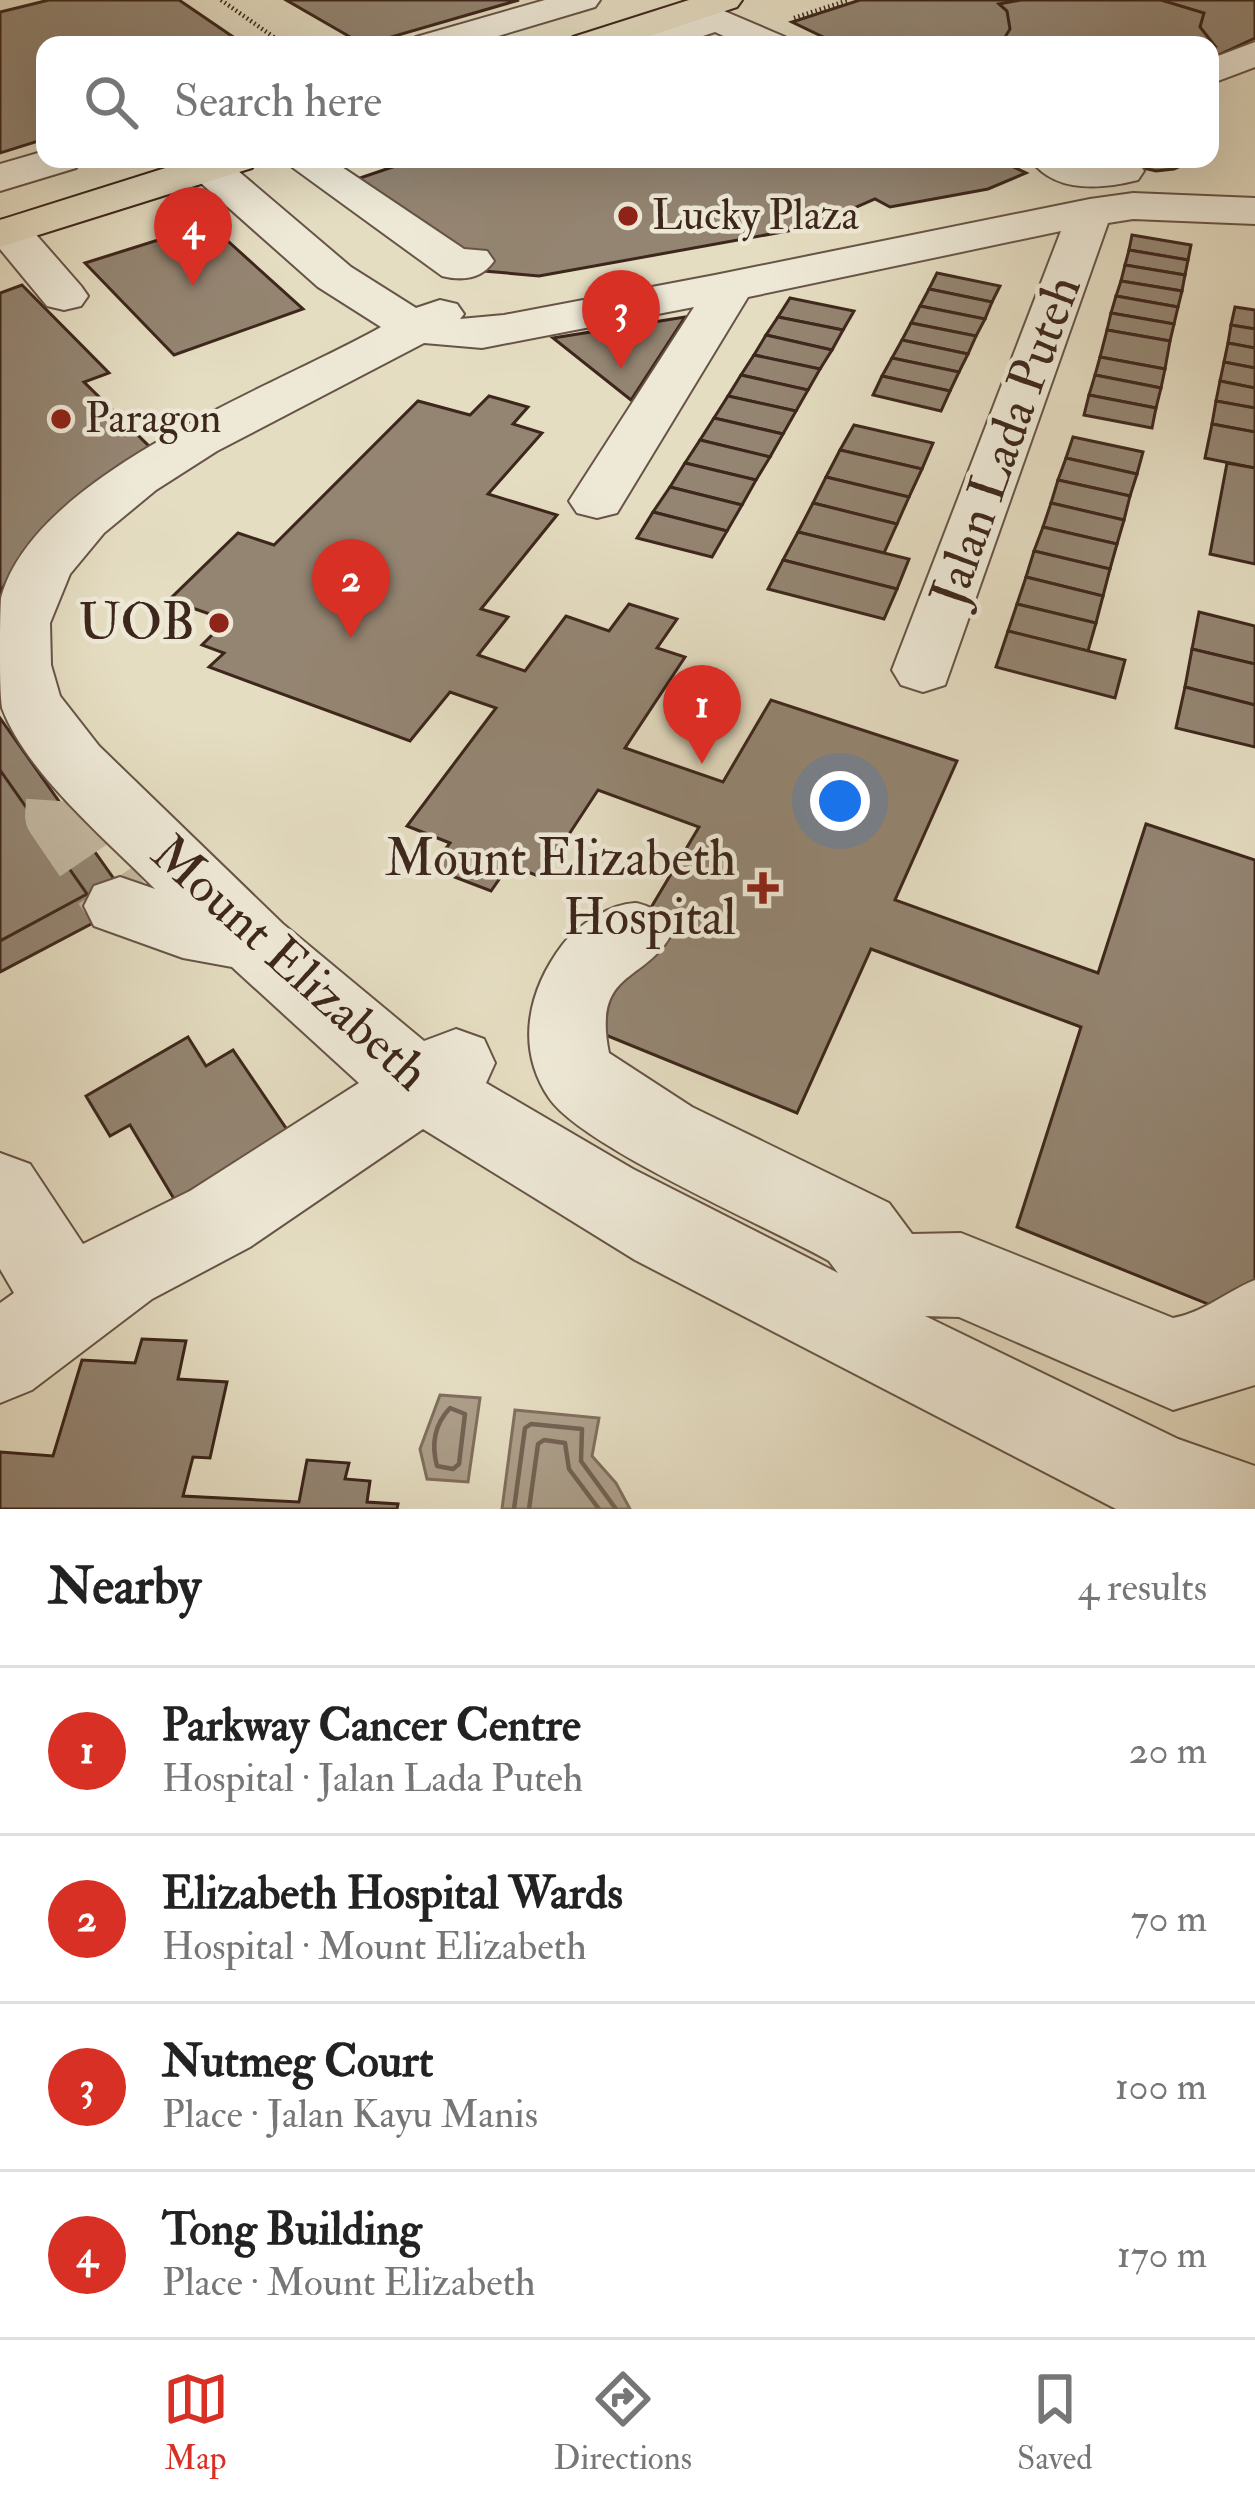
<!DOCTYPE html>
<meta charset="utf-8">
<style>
body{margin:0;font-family:"IM FELL Double Pica",serif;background:#f6f6f6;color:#222}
.you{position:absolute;left:840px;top:801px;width:42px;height:42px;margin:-30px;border:9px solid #fff;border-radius:50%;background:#1a73e8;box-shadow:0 0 0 18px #1a73e833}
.badge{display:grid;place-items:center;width:78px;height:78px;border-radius:50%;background:#d93025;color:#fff;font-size:39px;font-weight:700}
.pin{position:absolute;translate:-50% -99px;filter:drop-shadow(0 3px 6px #0008)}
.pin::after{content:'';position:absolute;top:63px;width:42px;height:36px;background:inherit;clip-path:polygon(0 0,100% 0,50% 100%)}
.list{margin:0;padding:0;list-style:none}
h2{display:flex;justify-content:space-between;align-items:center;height:156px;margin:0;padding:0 48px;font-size:51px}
h2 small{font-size:39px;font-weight:400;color:#767676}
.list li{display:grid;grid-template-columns:78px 1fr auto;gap:36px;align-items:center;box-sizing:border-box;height:168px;padding:0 48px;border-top:3px solid #e0e0e0}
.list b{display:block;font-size:45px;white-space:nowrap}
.list p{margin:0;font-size:39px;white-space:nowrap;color:#767676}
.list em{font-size:39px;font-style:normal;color:#767676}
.icon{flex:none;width:66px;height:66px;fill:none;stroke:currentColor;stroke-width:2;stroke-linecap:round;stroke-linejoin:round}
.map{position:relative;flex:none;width:1255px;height:1509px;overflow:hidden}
.search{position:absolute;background:#fff;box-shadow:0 12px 48px #0002;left:36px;right:36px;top:36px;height:132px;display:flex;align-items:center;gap:30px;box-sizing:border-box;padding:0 42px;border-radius:24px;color:#767676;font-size:45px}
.sheet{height:828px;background:#fff}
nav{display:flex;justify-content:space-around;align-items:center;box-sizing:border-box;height:168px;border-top:3px solid #e0e0e0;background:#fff;font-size:33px;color:#767676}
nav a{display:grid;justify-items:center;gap:6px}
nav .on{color:#d93025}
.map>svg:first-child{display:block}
.water{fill:#ac9f8a;stroke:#806f5e;stroke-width:3}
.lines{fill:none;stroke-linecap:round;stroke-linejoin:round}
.shore{stroke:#746253;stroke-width:4.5}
.building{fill:#948572;stroke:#3d261c;stroke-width:3}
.minor-tunnel{stroke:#c3b8a1;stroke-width:66;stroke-dasharray:66 33;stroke-linecap:butt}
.minor-casing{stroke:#675446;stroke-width:4}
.major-casing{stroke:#3d261c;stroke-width:4}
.path{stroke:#3d261c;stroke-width:4.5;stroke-dasharray:1.5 3;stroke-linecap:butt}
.minor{fill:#eee9d7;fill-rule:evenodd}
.major{fill:#e5ddc2;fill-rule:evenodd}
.poi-dot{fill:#8f2418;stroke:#eee9d7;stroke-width:4.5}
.labels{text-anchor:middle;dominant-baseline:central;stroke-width:9;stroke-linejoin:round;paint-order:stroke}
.far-poi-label{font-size:42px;fill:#3d261c;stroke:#eee9d7;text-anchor:start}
.street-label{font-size:51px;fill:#3d261c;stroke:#eee9d7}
.poi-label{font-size:51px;fill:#3d261c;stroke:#eee9d7;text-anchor:end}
</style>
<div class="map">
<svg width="1255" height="1509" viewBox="0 0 1255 1509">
<rect width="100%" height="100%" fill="#e5ddc2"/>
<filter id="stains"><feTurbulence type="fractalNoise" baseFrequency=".00167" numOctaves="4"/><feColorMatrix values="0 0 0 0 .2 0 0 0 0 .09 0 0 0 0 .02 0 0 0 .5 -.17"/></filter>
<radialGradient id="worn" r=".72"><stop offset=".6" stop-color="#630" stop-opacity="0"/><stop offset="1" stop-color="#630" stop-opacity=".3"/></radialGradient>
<g class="water">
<polygon points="440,1395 480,1398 468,1482 427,1479 420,1449"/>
<polygon points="515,1410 599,1418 592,1456 616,1483 630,1509 502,1509"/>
</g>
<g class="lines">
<g class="shore">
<path d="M450,1408l15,6 -6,50 -6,5 -16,-3c-6,-22 -3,-41 13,-58z"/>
<polyline points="514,1509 525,1428 531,1424 582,1429 581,1461 616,1509"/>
<polyline points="529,1509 538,1444 544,1440 565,1443 569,1469 599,1509"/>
</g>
</g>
<g class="building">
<polygon points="49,0 179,0 245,45 45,45 45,139 0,153 0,12"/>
<polygon points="286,0 519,0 364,45"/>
<polygon points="860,0 1255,0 1255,38 1210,59 1210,45 840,45 792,22"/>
<polygon points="1021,0 1161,0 1204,13 1200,27 1215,46 1032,45 1005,37 1010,29 1007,11 999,4"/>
<polygon points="416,159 997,159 1026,173 988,189 890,207 875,199 843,213 854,219 539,276 484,271 357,179"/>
<polygon points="1104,159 1196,159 1174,169 1156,171"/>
<polygon points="209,224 303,309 174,355 85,263"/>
<polygon points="1132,235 1191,245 1188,260 1129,250"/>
<polygon points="1129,250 1188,260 1185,275 1125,265"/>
<polygon points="1125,265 1185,275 1182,291 1121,281"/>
<polygon points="937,273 1000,286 992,302 929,289"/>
<polygon points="1121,281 1182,291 1178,307 1116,296"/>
<polygon points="22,285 109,373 84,382 159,456 80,499 25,550 0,593 0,293"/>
<polygon points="929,289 992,302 985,319 920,306"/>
<polygon points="1116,296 1178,307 1174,324 1111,313"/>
<polygon points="790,298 854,311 843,330 778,317"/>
<polygon points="920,306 985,319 976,336 911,323"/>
<polygon points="1235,307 1255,310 1255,329 1231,325"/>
<polygon points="1111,313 1174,324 1170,341 1107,330"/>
<polygon points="685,317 631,400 553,338"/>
<polygon points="778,317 843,330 832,350 766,335"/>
<polygon points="911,323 976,336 968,354 902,340"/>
<polygon points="1231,325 1255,329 1255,348 1228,343"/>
<polygon points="1107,330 1170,341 1165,369 1100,357"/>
<polygon points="766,335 832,350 820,369 754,355"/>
<polygon points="902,340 968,354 959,372 892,358"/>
<polygon points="1228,343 1255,348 1255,368 1224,362"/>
<polygon points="754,355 820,369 808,390 741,375"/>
<polygon points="1100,357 1165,369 1161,388 1095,375"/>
<polygon points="892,358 959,372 950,391 882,376"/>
<polygon points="1224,362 1255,368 1255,388 1220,381"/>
<polygon points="741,375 808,390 796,411 728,396"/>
<polygon points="1095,375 1161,388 1156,408 1089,395"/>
<polygon points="882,376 950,391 941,411 873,395"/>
<polygon points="1220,381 1255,388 1255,408 1216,401"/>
<polygon points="1089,395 1156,408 1152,428 1084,415"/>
<polygon points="489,396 528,407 513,424 542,433 488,494 557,515 481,609 508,617 478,655 525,671 566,616 609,631 629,604 677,619 657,648 685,657 625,748 723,782 771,700 957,761 895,900 1098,973 1146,824 1255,860 1255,1323 1017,1227 1081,1027 871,949 797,1113 581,1025 699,827 598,790 541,877 509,865 491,891 431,868 450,843 407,826 496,708 450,692 410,741 209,667 224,653 202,645 227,620 169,600 238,533 274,545 418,401 470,415"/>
<polygon points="728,396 796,411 783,434 714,418"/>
<polygon points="1216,401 1255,408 1255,432 1212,424"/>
<polygon points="714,418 783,434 770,457 700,440"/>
<polygon points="1212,424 1255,432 1255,468 1205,458"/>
<polygon points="854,425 933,443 922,469 840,450"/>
<polygon points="1073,437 1143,452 1137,474 1066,458"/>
<polygon points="700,440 770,457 756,480 685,463"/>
<polygon points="840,450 922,469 909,497 826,477"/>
<polygon points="1066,458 1137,474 1130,496 1058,480"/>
<polygon points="685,463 756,480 742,505 670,487"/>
<polygon points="1227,463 1255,468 1255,564 1210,554"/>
<polygon points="826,477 909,497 897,524 813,503"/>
<polygon points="1058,480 1130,496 1124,520 1051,503"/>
<polygon points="670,487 742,505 727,531 653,512"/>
<polygon points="813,503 897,524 884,553 798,532"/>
<polygon points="1051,503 1124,520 1117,544 1043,527"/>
<polygon points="653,512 727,531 712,557 637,538"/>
<polygon points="1043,527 1117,544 1110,569 1034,551"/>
<polygon points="798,532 884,553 909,559 897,589 783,560"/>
<polygon points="1034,551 1110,569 1103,596 1026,577"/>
<polygon points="783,560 897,589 884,619 768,589"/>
<polygon points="1026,577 1103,596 1096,623 1017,604"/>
<polygon points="1017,604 1096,623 1088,651 1008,631"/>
<polygon points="1199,612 1255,626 1255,664 1192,649"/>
<polygon points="1008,631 1125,660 1115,698 996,667"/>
<polygon points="1192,649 1255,664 1255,705 1185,687"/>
<polygon points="1185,687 1255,705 1255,747 1176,728"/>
<polygon points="0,718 131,903 0,972"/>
<polygon points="0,770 87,894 0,941"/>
<polygon points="188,1037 206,1066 233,1050 290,1134 177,1204 130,1125 110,1136 86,1096"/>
<polygon points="142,1339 186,1341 178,1379 227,1382 210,1458 193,1457 183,1496 299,1502 307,1460 349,1463 345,1479 370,1481 367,1502 398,1504 397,1509 0,1509 0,1452 53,1456 82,1360 135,1363"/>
</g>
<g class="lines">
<polyline class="minor-tunnel" points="59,801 58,815 120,906"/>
<g class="minor-casing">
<g id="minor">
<polygon points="545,0 600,0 595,7 468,45 411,45 416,37"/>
<polygon points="717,8 785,37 790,45 743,45 715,32 676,45 622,45 627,37"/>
<polygon points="1255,42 1255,67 1210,84 1210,59"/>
<polygon points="45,151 45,159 82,159 76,168 0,191 0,164"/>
<path d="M194,159h30l127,108 65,41 24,-8 17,4 7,10 -4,5 44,-4 211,-40 375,-76 43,-6 122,5v26l-122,-5 -25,4 -163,462 -22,7 -22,-7 -9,-15 169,-439 -313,66 -131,216 -20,5 -20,-5 -8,-12 125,-194 -212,41 -58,-5 -207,108 -61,39 -52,43 -34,41 -20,49 1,42 9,31 39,50 184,178 141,117 32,-12 28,10 11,24 -9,20 147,86 205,104 -9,-12c-60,-34 -247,-114 -280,-163 -34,-51 -21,-108 14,-154 15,-19 47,-40 72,-41 7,0 19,7 26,9l11,21c-27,51 -80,36 -63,120l83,54 197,96 23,31 49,-1 212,85c32,-6 52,-26 82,-38v105l-82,25 -214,-93 -34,-1 253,123 77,27v43h-139l-481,-249 -212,-131 -173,118 -98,52 -120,91 -32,13v-100l14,-10 -14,-24v-116l30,11 53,80 107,-53 169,-108 -127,-116 -49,-9 -89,-32 -10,-20 10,-20 26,-9 35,12c-48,-49 -129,-116 -153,-181 -2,-15 -2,-38 -2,-55 0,-17 0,-38 1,-55 33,-125 276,-212 380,-271l-63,-40 -124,-110 -6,-9z"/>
<path d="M281,159h49l134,90 23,2 7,10c-12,18 -32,20 -52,15z"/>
<path d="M1030,159c23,0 48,4 69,4 14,-1 24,-5 39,-1l6,9 -6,9c-36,9 -83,14 -108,-21z"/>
<polygon points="9,218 25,222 81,286 88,296 81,306 64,310 47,306 0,249 0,220"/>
</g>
</g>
<g class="major-casing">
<g id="major">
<polygon points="689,0 742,0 737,7 623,45 568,45 573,37"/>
<polygon points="194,159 258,159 252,168 0,247 0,220"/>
</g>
</g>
<g class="path">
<polyline points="221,0 285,45"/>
<polyline points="794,18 849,0"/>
</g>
<use href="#minor" class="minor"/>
<use href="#major" class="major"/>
</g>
<g class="poi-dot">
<circle cx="628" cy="216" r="12"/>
<circle cx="61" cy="419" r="12"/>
<circle cx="219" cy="623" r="12"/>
<path d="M757 870h12v12h12v12h-12v12h-12v-12h-12v-12h12z"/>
</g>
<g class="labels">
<g class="far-poi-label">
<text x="652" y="216">Lucky Plaza</text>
<text x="85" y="419">Paragon</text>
</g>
<g class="street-label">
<text transform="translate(1006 441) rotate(-70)">Jalan Lada Puteh</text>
<text transform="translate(290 963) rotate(42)">Mount Elizabeth</text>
</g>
<g class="poi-label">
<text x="195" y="623">UOB</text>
<text x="736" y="859">Mount Elizabeth<tspan x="736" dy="59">Hospital</tspan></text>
</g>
</g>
<rect width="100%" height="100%" filter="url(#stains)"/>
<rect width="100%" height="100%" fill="url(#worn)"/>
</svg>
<div class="you"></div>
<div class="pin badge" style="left:702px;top:764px">1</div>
<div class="pin badge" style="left:351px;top:638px">2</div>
<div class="pin badge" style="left:621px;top:369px">3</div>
<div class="pin badge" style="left:193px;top:286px">4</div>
<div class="search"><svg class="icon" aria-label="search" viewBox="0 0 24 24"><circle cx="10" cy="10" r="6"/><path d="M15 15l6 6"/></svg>Search here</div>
</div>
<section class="sheet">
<h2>Nearby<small>4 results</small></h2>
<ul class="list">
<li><span class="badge">1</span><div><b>Parkway Cancer Centre</b><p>Hospital · Jalan Lada Puteh</p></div><em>20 m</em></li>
<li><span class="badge">2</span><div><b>Elizabeth Hospital Wards</b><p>Hospital · Mount Elizabeth</p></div><em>70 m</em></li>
<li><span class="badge">3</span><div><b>Nutmeg Court</b><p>Place · Jalan Kayu Manis</p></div><em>100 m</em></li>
<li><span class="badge">4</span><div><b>Tong Building</b><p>Place · Mount Elizabeth</p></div><em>170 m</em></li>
</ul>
</section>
<nav>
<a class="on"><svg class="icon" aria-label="map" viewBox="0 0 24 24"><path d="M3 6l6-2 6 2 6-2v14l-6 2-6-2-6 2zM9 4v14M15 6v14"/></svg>Map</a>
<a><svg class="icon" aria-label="directions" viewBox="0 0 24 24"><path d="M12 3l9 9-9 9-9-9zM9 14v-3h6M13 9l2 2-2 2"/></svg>Directions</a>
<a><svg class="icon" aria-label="saved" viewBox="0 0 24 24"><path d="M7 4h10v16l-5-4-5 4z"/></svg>Saved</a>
</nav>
